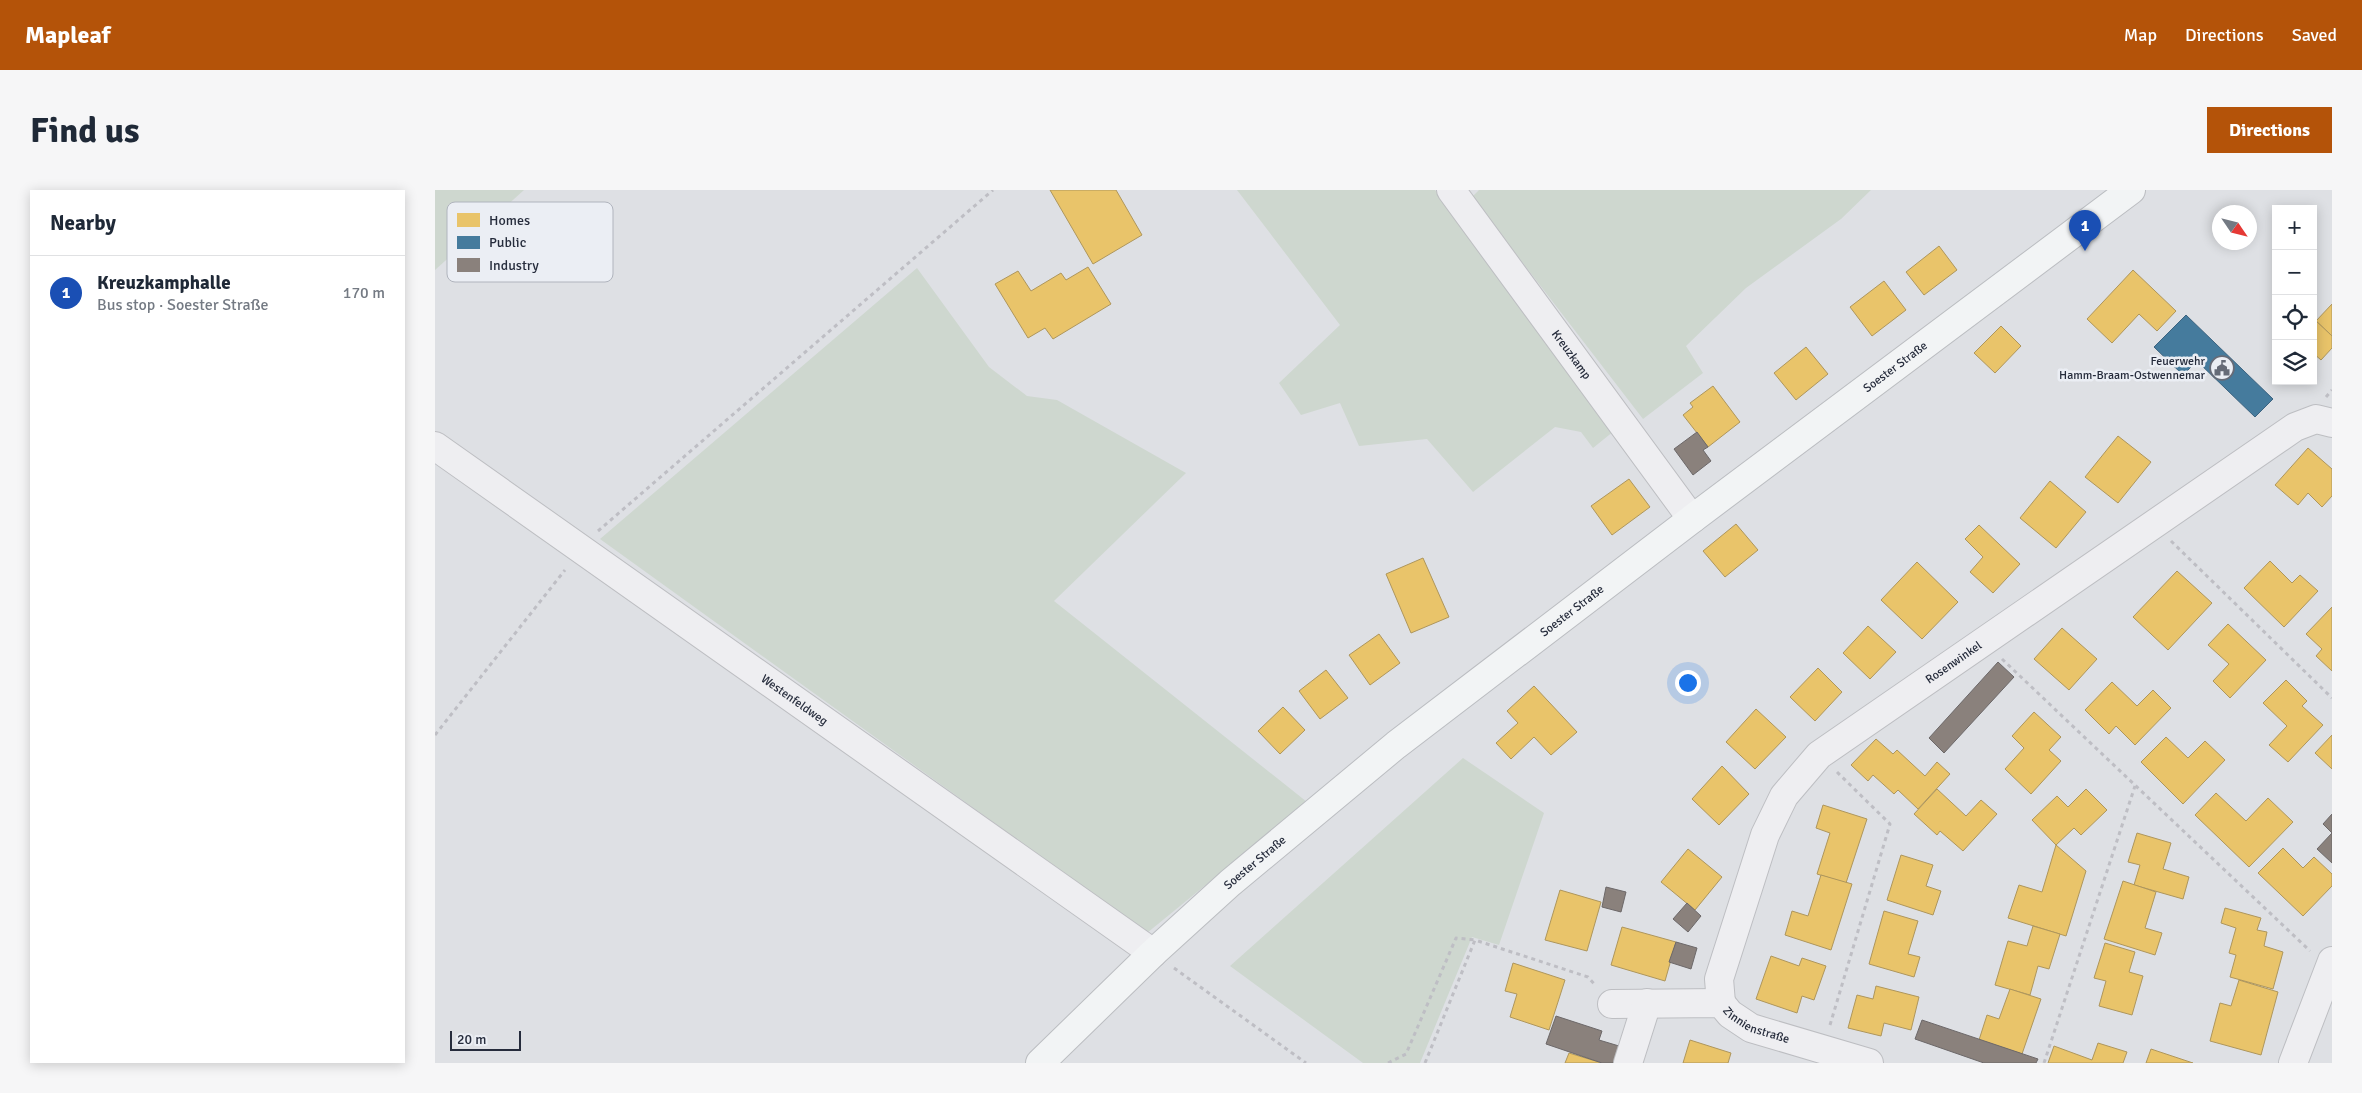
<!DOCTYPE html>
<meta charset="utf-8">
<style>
body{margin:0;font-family:Signika,sans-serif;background:#f6f6f7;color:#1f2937}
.controls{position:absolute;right:15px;top:15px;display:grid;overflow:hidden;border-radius:0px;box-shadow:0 2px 12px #0003}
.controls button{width:45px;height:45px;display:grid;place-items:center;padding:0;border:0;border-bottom:1px solid #e0e1e3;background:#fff;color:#1f2937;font:25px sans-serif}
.compass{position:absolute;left:1777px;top:15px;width:45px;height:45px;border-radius:50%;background:#fff;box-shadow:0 2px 12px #0003;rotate:125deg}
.scale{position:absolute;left:15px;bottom:12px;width:71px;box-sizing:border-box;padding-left:5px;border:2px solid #262c3c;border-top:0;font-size:14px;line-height:18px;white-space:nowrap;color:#262c3c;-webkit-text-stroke:4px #ebeef4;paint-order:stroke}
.you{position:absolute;left:1252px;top:492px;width:18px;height:18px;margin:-12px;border:4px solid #fff;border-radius:50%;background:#1a73e8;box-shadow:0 0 0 8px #1a73e833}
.badge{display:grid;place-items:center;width:32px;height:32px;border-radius:50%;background:#b45309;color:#fff;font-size:16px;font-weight:700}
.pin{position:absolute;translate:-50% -41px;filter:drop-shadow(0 1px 2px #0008)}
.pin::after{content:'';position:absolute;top:26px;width:18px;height:15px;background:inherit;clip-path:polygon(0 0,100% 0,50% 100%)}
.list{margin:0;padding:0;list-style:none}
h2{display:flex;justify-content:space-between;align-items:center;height:65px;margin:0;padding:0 20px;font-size:21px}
h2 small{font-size:16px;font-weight:400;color:#747a83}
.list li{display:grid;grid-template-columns:32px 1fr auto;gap:15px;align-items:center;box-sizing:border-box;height:75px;padding:0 20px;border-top:1px solid #e0e1e3}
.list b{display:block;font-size:19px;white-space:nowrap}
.list p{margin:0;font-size:16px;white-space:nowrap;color:#747a83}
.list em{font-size:16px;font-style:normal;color:#747a83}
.icon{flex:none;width:28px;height:28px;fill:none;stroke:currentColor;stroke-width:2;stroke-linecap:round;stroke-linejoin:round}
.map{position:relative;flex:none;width:1897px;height:873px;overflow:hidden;border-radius:0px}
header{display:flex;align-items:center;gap:30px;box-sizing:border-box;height:70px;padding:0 25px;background:#b45309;color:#fff}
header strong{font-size:24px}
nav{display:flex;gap:28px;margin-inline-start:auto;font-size:18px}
.intro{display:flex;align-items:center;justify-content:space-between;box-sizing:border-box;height:120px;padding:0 30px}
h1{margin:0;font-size:35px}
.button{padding:12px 22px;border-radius:0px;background:#b45309;color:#fff;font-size:18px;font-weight:700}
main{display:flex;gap:30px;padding:0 30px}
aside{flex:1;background:#fff;border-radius:0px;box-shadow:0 2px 12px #0003}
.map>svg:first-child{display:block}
.green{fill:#ced7cf}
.homes{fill:#e9c46a;stroke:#ae965c}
.public{fill:#457b9d;stroke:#3c6380}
.industry{fill:#8a817c;stroke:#6c6869}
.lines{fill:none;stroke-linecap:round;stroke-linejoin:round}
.minor-casing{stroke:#bdbec2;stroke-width:30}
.major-casing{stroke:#bbbdc1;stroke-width:30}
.path{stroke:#bebec4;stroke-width:3;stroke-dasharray:4 4;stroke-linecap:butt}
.minor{stroke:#eeeef1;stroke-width:28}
.major{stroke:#f2f4f5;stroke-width:28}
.labels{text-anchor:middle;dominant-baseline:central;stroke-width:5;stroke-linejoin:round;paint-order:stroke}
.street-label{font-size:12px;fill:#262c3c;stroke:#ebeef4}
.poi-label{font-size:12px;fill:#262c3c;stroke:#ebeef4;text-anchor:end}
.key{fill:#ebeef4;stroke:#b0b4bd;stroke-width:1}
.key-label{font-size:14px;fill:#262c3c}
</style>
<header>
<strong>Mapleaf</strong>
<nav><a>Map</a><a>Directions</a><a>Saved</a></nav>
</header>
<div class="intro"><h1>Find us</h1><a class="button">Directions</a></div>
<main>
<aside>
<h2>Nearby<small></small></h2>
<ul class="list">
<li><span class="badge" style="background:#1a4fb4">1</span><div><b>Kreuzkamphalle</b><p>Bus stop · Soester Straße</p></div><em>170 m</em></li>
</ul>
</aside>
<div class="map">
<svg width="1897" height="873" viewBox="0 0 1897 873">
<rect width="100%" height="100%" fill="#dee0e4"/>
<g class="green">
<polygon points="0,0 89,0 0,80"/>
<polygon points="802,0 1000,0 1179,241 1158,258 1146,242 1120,237 1038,302 992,249 924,256 905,213 866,225 844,193 905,135"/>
<polygon points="1044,0 1436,0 1406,29 1311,98 1251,156 1268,183 1208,229 1037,7"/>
<polygon points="482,78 554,177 592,206 622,210 751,283 619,411 872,612 712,743 165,349"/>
<polygon points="1028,568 1109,623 1064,755 1037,747 985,873 928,873 795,776"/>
</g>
<g class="homes">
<polygon points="615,0 681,0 707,45 658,74"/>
<polygon points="1504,56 1522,80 1489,105 1471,82"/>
<polygon points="653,77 676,114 618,149 610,138 593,148 560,94 583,81 596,101 626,83 631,90"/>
<polygon points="1698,80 1741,121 1722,141 1704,124 1677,153 1652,129"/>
<polygon points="1449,91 1471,120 1437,146 1415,117"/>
<polygon points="1897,114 1897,146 1881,131"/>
<polygon points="1878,128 1897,146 1897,158 1886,170 1878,163"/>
<polygon points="1566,136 1586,156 1560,183 1539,163"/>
<polygon points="1371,157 1393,184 1361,210 1339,183"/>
<polygon points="1278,196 1305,232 1273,257 1248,225 1258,217 1255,213"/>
<polygon points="1683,246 1716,272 1683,313 1650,287"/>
<polygon points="1873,258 1897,279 1897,306 1887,317 1873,303 1863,315 1840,295"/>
<polygon points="1194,289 1215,317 1177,345 1156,316"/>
<polygon points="1615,291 1651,322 1621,358 1585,328"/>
<polygon points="1301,334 1323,360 1290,387 1268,361"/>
<polygon points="1544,335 1585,374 1558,403 1535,382 1548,367 1530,349"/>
<polygon points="988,368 1014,427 976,443 951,384"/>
<polygon points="1835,371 1857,393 1865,385 1883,401 1849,437 1809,398"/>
<polygon points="1482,372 1523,412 1487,449 1446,410"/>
<polygon points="1742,381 1777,413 1733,460 1698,427"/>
<polygon points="1897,417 1897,481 1881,466 1887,459 1871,444"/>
<polygon points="1793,434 1831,470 1795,508 1778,491 1794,474 1773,455"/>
<polygon points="1433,436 1461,462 1435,489 1408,463"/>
<polygon points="1627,438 1662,469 1634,500 1599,469"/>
<polygon points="944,444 965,473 935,495 914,465"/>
<polygon points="1383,478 1407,502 1380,531 1355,507"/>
<polygon points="891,480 913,508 885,529 864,501"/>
<polygon points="1851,490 1872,511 1867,516 1888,535 1853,572 1834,555 1852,536 1828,513"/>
<polygon points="1677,492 1702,516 1718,500 1736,518 1700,555 1681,536 1674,544 1650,520"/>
<polygon points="1099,496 1142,542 1116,565 1099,547 1076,569 1061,553 1083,533 1072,521"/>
<polygon points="848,517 870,540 845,564 823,541"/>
<polygon points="1321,519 1351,547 1320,579 1291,552"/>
<polygon points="1599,522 1626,547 1614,560 1626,571 1596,604 1570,579 1589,558 1577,546"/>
<polygon points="1897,545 1897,579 1880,563"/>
<polygon points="1731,547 1753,568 1770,551 1790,570 1748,614 1706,572"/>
<polygon points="1441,549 1458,564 1462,560 1490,586 1502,572 1515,584 1483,619 1463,600 1459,604 1438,585 1433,591 1416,575"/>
<polygon points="1287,576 1314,604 1284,635 1257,609"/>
<polygon points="1502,599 1531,626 1546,610 1562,624 1528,661 1505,641 1502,645 1479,624"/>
<polygon points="1651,599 1672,620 1646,645 1639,638 1621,655 1597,630 1622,606 1633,617"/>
<polygon points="1781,603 1811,631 1833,608 1858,632 1814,677 1760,625"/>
<polygon points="1388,615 1432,629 1411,693 1382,684 1395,643 1381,638"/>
<polygon points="1702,643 1736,653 1728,679 1754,687 1748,709 1699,695 1705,675 1693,672"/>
<polygon points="1621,655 1651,681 1631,746 1573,728 1584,695 1607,702"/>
<polygon points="1848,658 1868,678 1879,667 1897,684 1897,696 1868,726 1823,683"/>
<polygon points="1253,659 1287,687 1260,720 1226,692"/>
<polygon points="1466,665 1498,675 1491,696 1506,701 1498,725 1452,710"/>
<polygon points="1386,685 1417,694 1396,760 1350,745 1357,721 1373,726"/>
<polygon points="1688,691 1721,702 1710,738 1727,743 1720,765 1669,749"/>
<polygon points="1125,700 1166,712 1152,761 1110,750"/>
<polygon points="1790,718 1826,728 1822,740 1832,742 1829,756 1848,762 1838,799 1795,787 1801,765 1794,763 1801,738 1786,733"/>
<polygon points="1449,721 1483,731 1473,764 1485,767 1479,787 1434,774"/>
<polygon points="1598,736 1625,744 1614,779 1603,776 1595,805 1560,795 1573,751 1592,756"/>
<polygon points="1187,737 1241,752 1230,791 1176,775"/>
<polygon points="1670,753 1700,762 1694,782 1708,786 1697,825 1664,816 1671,791 1659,788"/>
<polygon points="1336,766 1364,776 1367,768 1391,776 1379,810 1367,806 1362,823 1321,809"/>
<polygon points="1078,773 1130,790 1114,840 1075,827 1082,804 1070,801"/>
<polygon points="1804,790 1843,802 1826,865 1775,851 1785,813 1796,816"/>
<polygon points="1441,796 1484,807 1476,840 1449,833 1446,846 1413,838 1422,805 1438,809"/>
<polygon points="1575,799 1606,809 1587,864 1544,850 1552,825 1564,829"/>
<polygon points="1255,850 1296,863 1293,873 1248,873"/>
<polygon points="1663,853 1692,862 1688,873 1613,873 1619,856 1657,870"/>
<polygon points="1716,859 1758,873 1711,873"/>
<polygon points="1134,863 1167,873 1130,873"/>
</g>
<polygon class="public" points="1751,125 1838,209 1820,227 1762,171 1748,185 1719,157"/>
<g class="industry">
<polygon points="1262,242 1273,257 1268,260 1276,271 1258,285 1239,259"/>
<polygon points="1563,472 1579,487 1509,563 1494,548"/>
<polygon points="1897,624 1897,643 1888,634"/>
<polygon points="1897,643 1897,673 1882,659"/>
<polygon points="1171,697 1191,702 1186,722 1167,717"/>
<polygon points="1252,713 1266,726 1253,742 1238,729"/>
<polygon points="1241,752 1262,758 1256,779 1234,772"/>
<polygon points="1121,826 1167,841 1164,850 1184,856 1179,873 1167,873 1111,854"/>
<polygon points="1487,830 1603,869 1601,873 1549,873 1480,849"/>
</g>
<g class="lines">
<g class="minor-casing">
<g id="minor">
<path id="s1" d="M1016,0l241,329"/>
<path id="s2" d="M0,256l718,507"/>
<path id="s3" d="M1286,813l-2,-24 46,-144 19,-39 35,-41 476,-328 21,-8 16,4"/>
<path id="s4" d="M1177,814l109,-1 9,11 21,14 118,35"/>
<polyline points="1193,873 1212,813"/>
<polyline points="1858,873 1897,771"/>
</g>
</g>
<g class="major-casing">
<g id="major">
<path id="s5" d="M605,873l113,-110 77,-70 166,-138 296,-226 439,-329"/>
</g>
</g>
<g class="path">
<polyline points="1891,207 1897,200"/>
<polyline points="163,341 558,0"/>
<polyline points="1736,351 1897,508"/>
<polyline points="1567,469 1875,761"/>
<polyline points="0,545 130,380"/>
<polyline points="739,778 871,873"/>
<polyline points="1395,835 1455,634 1402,582"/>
<polyline points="953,873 971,864 1021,748 1040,750"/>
<polyline points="990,873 1040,750 1153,787 1161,796"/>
<polyline points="1609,873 1700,596"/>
</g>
<use href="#minor" class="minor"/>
<use href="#major" class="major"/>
</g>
<defs>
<g id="civic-ring" transform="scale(1.25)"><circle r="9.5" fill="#ebeef4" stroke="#666b77" stroke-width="1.5"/><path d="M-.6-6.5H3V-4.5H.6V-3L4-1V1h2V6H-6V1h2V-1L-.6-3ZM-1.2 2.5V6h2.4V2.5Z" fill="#666b77"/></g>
</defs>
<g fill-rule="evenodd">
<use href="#civic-ring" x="1787" y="178"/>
</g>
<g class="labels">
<g class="street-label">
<text stroke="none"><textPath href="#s1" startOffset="204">Kreuzkamp</textPath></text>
<text stroke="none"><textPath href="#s5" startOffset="1104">Soester Straße</textPath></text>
<text stroke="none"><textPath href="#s5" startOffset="699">Soester Straße</textPath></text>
<text stroke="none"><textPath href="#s3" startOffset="436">Rosenwinkel</textPath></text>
<text stroke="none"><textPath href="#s2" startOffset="440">Westenfeldweg</textPath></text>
<text stroke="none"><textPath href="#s5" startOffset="294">Soester Straße</textPath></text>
<text stroke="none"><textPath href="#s4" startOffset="152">Zinnienstraße</textPath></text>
</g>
<g class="poi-label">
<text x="1770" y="171">Feuerwehr<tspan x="1770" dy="14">Hamm-Braam-Ostwennemar</tspan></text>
</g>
</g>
<rect x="12" y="12" width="166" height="80" rx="8" class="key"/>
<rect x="22" y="23" width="23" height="14" fill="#e9c46a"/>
<rect x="22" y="46" width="23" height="13" fill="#457b9d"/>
<rect x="22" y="68" width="23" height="14" fill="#8a817c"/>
<g class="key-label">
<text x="54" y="35">Homes</text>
<text x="54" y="57">Public</text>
<text x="54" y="80">Industry</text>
</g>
</svg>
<div class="controls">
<button>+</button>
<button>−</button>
<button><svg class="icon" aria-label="locate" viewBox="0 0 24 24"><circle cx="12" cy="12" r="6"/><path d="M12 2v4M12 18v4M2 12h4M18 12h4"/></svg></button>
<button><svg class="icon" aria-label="layers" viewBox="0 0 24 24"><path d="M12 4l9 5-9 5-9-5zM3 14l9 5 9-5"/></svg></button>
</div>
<svg class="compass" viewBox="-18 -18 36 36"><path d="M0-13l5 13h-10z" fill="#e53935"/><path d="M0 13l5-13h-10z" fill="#747a83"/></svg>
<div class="scale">20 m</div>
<div class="you"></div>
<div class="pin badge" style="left:1650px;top:61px;background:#1a4fb4">1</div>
</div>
</main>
